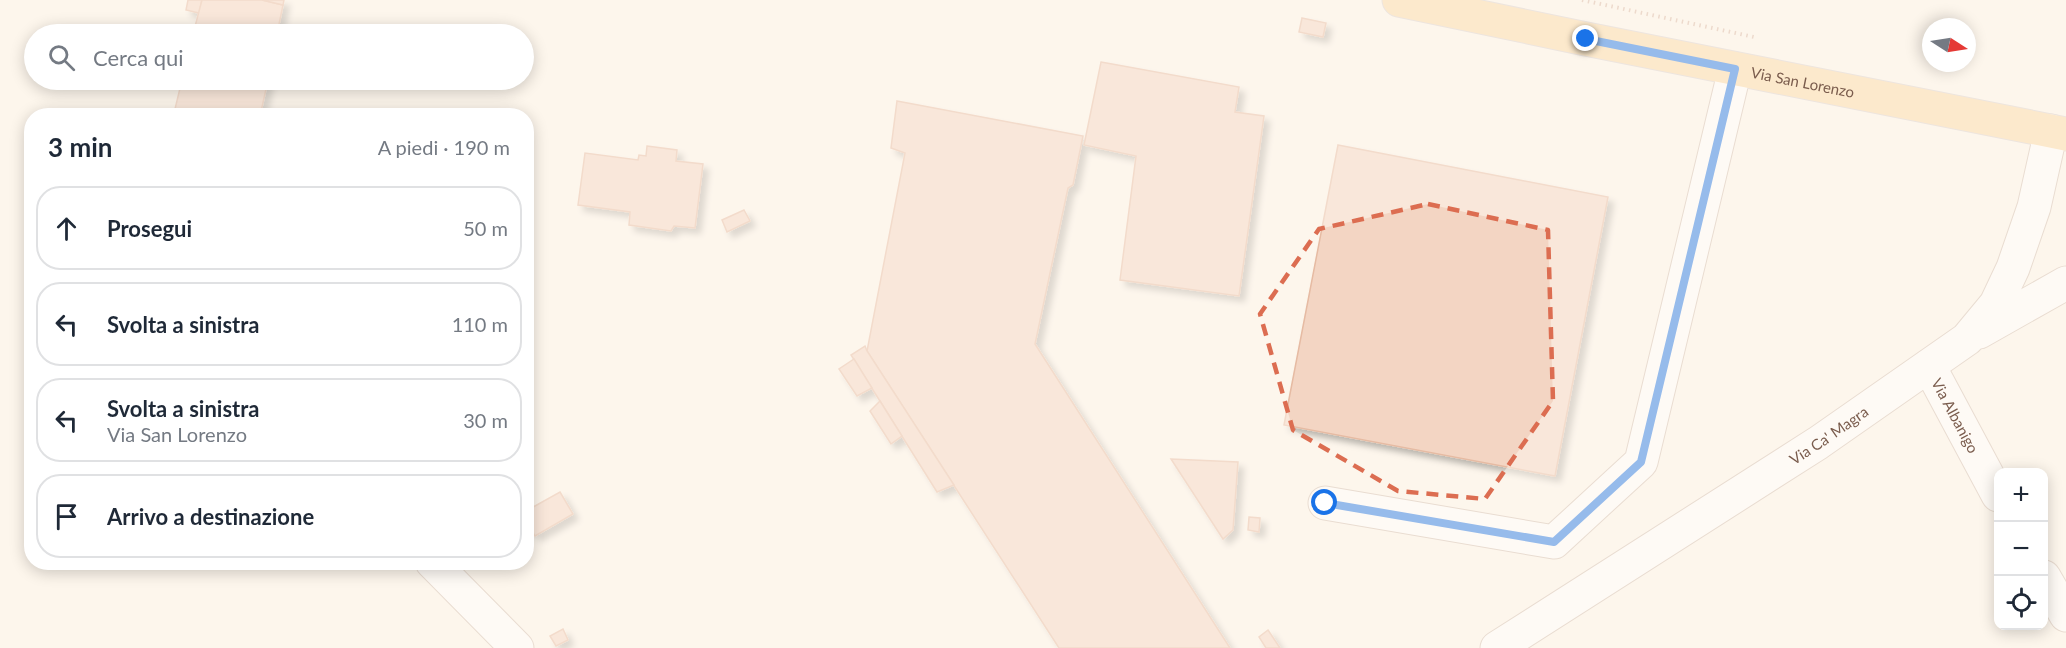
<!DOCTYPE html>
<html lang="it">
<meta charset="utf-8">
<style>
body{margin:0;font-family:Lato,sans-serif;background:#f6f6f7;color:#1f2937}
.controls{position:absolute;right:18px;bottom:18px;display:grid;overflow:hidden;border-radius:12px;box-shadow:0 3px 15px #0003}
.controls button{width:54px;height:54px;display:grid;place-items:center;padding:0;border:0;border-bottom:2px solid #e0e1e3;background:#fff;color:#1f2937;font:30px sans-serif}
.compass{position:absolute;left:1922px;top:18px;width:54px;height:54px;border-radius:50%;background:#fff;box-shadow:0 3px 15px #0003;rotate:102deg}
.stop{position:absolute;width:18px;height:18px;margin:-14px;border:4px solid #1a73e8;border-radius:50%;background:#fff}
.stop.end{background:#1a73e8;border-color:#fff;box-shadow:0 2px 6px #0008}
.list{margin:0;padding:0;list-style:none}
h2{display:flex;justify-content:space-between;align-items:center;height:78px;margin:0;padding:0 24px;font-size:26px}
h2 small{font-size:20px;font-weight:400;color:#747a83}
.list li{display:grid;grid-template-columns:39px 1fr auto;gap:18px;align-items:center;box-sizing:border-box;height:84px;margin:0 12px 12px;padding:0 12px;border:2px solid #e0e1e3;border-radius:24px}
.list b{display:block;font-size:22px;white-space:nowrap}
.list p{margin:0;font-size:20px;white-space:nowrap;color:#747a83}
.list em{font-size:20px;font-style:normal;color:#747a83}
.icon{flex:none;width:33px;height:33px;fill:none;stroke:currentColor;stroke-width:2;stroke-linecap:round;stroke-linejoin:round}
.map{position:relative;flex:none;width:2066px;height:648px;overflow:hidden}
.search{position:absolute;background:#fff;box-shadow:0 3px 15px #0003;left:24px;top:24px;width:510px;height:66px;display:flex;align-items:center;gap:15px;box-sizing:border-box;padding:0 21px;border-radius:33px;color:#747a83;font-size:22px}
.panel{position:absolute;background:#fff;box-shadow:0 3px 15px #0003;left:24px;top:108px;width:510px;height:462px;border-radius:24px}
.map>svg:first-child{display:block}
.building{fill:#f3d5c3;stroke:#e6bba3;stroke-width:1.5;filter:url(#shadow)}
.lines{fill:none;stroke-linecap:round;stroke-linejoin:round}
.minor-casing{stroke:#d1beb0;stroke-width:35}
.major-casing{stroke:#dad1cd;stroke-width:35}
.path{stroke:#d9b8a5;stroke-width:4;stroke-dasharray:1.5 4.5;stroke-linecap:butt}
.minor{stroke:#fff;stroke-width:33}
.major{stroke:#fbd9a5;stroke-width:33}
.route{stroke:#1a73e8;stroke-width:8}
.marked{fill:none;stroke:#dc6d51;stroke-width:4.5;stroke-dasharray:12 8;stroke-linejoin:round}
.labels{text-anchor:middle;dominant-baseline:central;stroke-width:5;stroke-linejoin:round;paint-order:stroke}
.street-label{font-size:15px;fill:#7a5c4d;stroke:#fffaf3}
</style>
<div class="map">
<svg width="2066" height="648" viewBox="0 0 2066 648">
<defs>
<filter id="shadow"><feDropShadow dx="5.5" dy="5.5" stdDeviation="3" flood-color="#0004"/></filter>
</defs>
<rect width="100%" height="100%" fill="#fdf6ec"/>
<g class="building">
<polygon points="188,0 202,0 199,13 186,10"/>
<polygon points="202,0 262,0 283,5 277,34 193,34"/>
<polygon points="262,0 284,0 283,5"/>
<polygon points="1302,18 1326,23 1323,37 1299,32"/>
<polygon points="1101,62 1239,87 1235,112 1264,116 1239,296 1120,280 1136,156 1084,145"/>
<polygon points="182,80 268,80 260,116 208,116 175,109"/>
<polygon points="897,101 1083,136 1073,185 1068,188 1035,344 1230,648 1059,648 867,351 905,153 891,148"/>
<polygon points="1338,145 1608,197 1555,476 1284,425"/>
<polygon points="647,146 677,150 676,161 703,164 695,228 674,226 671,231 629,225 630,212 578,205 585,153 638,160 639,155 646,156"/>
<polygon points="744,210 750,221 727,232 722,220"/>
<polygon points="865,346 867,351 954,485 937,492 851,355"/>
<polygon points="854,359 872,388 857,396 839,369"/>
<polygon points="880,401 902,436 891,444 870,411"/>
<polygon points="1171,459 1238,462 1233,530 1223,539"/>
<polygon points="560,492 573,514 535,536 531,529 526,531 526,511"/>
<polygon points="1249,517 1260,518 1259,532 1248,530"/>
<polygon points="563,629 568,640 556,646 550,636"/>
<polygon points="1268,630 1280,648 1266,648 1259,637"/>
</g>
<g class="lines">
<g class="minor-casing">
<g id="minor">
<polyline points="1979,332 2066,283"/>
<path id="s1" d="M1929,366l69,129"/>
<polyline points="1325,503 1554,542 1641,462 1735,69"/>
<polyline points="432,562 517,648"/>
<polyline points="2044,577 2066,615"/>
<path id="s2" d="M1497,648l321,-205 149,-104 29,-35 17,-36 21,-61 17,-76"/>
</g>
</g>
<g class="major-casing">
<g id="major">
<path id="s3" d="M1399,0l187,39 480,95"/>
</g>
</g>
<polyline class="path" points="1582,0 1754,37"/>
<use href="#minor" class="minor"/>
<use href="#major" class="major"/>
</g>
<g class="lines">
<polyline class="route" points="1325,503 1554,542 1641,462 1735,69 1586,39"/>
</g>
<path d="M0 0H2066V648H0ZM1428,204l120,26 5,171 -68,98 -87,-8 -105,-61 -33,-116 59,-85z" fill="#fdf6ec" fill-opacity=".55" fill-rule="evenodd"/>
<path class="marked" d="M1428,204l120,26 5,171 -68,98 -87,-8 -105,-61 -33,-116 59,-85z"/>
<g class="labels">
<g class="street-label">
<text stroke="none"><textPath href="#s3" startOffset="412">Via San Lorenzo</textPath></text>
<text stroke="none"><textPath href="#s1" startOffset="56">Via Albanigo</textPath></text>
<text stroke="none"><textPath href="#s2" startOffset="394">Via Ca' Magra</textPath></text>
</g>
</g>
</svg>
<div class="controls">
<button>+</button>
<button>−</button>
<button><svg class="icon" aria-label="locate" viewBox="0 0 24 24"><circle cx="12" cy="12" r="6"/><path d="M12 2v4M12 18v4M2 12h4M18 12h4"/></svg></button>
</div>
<svg class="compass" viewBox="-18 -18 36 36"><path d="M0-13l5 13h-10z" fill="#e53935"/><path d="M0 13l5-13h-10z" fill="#747a83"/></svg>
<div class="stop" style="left:1325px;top:503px"></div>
<div class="stop end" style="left:1586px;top:39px"></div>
<div class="search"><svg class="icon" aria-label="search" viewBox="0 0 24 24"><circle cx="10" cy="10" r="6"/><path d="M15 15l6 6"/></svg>Cerca qui</div>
<section class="panel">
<h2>3 min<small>A piedi · 190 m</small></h2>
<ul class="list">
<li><svg class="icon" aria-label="ahead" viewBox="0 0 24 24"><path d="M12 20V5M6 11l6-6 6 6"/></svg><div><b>Prosegui</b></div><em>50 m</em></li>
<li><svg class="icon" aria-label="left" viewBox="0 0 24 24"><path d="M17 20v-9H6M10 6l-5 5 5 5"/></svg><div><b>Svolta a sinistra</b></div><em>110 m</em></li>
<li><svg class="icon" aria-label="left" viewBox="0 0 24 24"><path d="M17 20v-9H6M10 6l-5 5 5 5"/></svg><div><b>Svolta a sinistra</b><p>Via San Lorenzo</p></div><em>30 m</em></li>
<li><svg class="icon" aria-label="arrive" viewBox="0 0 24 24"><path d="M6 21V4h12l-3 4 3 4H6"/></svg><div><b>Arrivo a destinazione</b></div></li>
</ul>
</section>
</div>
